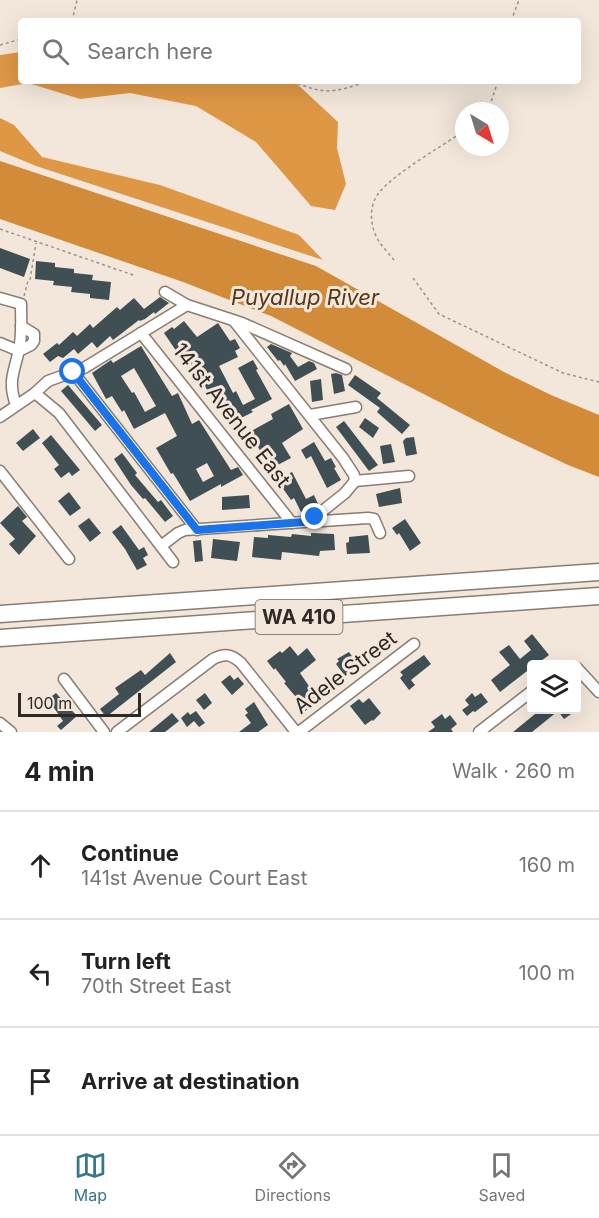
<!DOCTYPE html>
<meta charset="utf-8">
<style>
body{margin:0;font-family:Inter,sans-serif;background:#f2f2f2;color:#222}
.controls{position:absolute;right:18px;bottom:18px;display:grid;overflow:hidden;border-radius:6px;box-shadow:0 6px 24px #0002}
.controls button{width:54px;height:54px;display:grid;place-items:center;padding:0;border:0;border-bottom:2px solid #e0e0e0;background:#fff;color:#222;font:30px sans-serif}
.compass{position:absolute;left:455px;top:102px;width:54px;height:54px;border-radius:50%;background:#fff;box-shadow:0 6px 24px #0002;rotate:142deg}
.scale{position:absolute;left:18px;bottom:15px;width:123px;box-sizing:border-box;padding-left:6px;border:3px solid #2f2a25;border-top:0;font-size:16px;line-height:21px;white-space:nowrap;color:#2f2a25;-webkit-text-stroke:4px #f3e7db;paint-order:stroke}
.stop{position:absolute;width:18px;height:18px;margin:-14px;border:4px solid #1a73e8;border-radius:50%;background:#fff}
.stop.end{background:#1a73e8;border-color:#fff;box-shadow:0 2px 6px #0008}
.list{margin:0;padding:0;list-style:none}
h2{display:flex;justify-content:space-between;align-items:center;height:78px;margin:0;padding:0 24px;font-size:26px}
h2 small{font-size:20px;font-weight:400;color:#767676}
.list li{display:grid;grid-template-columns:39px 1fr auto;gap:18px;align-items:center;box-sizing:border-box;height:108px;padding:0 24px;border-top:2px solid #e0e0e0}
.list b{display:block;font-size:22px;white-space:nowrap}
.list p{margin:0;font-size:20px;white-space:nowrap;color:#767676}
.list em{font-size:20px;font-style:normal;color:#767676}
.icon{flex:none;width:33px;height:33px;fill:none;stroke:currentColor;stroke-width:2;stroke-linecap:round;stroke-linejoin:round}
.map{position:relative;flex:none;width:599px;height:732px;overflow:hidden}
.search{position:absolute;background:#fff;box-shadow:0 6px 24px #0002;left:18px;right:18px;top:18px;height:66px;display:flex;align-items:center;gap:15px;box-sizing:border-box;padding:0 21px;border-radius:6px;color:#767676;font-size:22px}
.sheet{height:402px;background:#fff}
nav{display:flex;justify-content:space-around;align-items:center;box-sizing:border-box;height:84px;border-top:2px solid #e0e0e0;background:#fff;font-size:16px;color:#767676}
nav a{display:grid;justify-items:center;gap:3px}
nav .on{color:#36778a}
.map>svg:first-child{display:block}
.forest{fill:#de9745}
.water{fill:#d28c39}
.building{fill:#3f4f54;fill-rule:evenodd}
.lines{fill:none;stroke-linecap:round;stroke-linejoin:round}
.minor-casing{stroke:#887d72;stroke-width:13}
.highway-casing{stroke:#887d72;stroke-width:19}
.path{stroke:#9b928a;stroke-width:1.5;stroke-dasharray:3 3;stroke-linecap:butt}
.minor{stroke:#fff;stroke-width:10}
.highway{stroke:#fff;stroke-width:16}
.route{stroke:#1a73e8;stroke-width:8}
.labels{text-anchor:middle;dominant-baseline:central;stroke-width:6;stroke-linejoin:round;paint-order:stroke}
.shield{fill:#f3e7db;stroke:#6a635c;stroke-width:1.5}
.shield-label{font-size:20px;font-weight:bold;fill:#2f2a25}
.street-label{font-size:21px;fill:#2f2a25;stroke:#f3e7db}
.water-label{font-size:22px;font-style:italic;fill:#563816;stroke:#f3e7db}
</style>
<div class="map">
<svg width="599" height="732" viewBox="0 0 599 732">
<rect width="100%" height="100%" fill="#f3e7db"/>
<g class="forest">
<polygon points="21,52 21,81 266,81 296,83 338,122 337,148 346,184 335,210 311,206 256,142 196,106 130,93 80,99 28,83 0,88 0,55"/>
<polygon points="0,118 14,125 42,157 160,185 299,235 323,260 36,166 0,151"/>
</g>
<polygon class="water" points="0,161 316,266 504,372 551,395 599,415 599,477 568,465 498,432 271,316 183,282 0,219"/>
<g class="building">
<polygon points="0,248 30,259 24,277 0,268"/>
<polygon points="36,261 55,263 55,267 74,269 74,273 93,275 92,280 111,282 109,300 90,298 90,294 71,292 72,287 53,285 54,281 35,279"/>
<polygon points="160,297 169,303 155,314 154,312 145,319 140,321 139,320 113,340 110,336 97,348 92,342 78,354 74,349 63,358 58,356 50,362 43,354 57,343 59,345 73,332 77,336 90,324 93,328 117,307 120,310 134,298 144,309"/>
<polygon points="184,321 197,337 218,323 230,341 235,339 240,348 235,351 238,357 219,366 233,393 236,391 243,405 255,399 238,368 253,360 258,369 256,370 272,399 251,410 253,412 235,421 229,408 224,411 214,392 210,395 202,381 198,383 164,333 172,327 174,329"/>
<polygon points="271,344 292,353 290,356 298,367 309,361 314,363 317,369 295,381 285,364 284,366 280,360 278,361 267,347"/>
<path d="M141,346l31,50 6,-3 14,31 7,-4 32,50 7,-3 5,8 -22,12v-3l-31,17 -17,-28 -2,1 -15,-26 21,-12 -12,-23 -31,16 -10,-19 -2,2 -10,-16 -6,3 -14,-26 19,-13 2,3zM134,368l22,38 -11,6 -11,-20 -2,1 -11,-17zM207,463l7,13 -11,6 -7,-13z"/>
<polygon points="336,373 342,375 345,391 334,394 331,374"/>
<polygon points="355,375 381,393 377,398 410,425 402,434 377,412 380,408 348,385"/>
<polygon points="321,379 323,400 312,402 310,381"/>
<polygon points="68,385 102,425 95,431 61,391"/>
<polygon points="289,404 303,429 282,443 291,458 270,469 257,445 252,448 244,435 273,419 271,414"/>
<polygon points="365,418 379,428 373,438 359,427"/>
<polygon points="344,421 378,465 369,471 336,427"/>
<polygon points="33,429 40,438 23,451 16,443"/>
<polygon points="51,435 80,470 72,476 69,472 61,478 54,469 59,465 42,443"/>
<polygon points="414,437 417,454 406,456 403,441 406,438"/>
<polygon points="314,442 325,461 331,458 336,467 334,468 341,480 327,488 311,456 306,459 301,450"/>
<polygon points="391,444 395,462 383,464 380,446"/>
<polygon points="122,453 137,473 135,475 158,502 161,500 173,516 165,522 145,498 143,499 131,485 114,459"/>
<polygon points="292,472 306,499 314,495 318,504 301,512 294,498 291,500 277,480"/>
<polygon points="400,488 402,503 379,507 376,494"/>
<polygon points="69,492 81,508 70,516 58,501"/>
<polygon points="249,495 250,508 222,510 222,497"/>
<polygon points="18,506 27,517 22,521 36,536 19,555 9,544 15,539 0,523"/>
<polygon points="89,518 101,533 90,542 78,526"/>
<polygon points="405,519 421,543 410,551 399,533 397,535 392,528"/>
<polygon points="121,525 139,550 144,547 148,555 143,558 147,565 137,570 125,549 112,532"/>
<polygon points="311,533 334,534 335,550 320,551 319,556 282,552 281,560 252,557 254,537 268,538 268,535 291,537 292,534 311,536"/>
<polygon points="368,535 370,553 347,554 346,543 349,542 349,537"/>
<polygon points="213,539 240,542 237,561 211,558"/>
<polygon points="201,540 203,561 195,562 193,541"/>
<polygon points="532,634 549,655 537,664 531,664 531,668 500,692 491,680 510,665 499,652 509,645 520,659 531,650 524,641"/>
<polygon points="290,646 298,656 307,648 316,660 300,673 311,689 313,688 320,700 305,711 300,704 301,703 284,683 286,682 275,668 274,670 267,661 280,651 282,653"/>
<polygon points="349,652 360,667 345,676 336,664 339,661 337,659"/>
<polygon points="170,653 176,662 106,717 100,709 119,694 115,688 141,670 145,675"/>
<polygon points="424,655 431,664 411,680 415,685 409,690 400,678 403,675 400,672"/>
<polygon points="230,675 234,680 238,677 244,684 232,695 221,682"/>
<polygon points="56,693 77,716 61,730 57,726 63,721 48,699"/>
<polygon points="205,693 212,703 204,710 196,700"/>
<polygon points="472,693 475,697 481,693 488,702 475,712 473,711 467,716 462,710 469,705 465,700"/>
<polygon points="369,698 381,713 373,721 372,720 365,725 350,706 359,699 363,703"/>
<polygon points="254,702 268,725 258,732 239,732 251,723 245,715 248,713 245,709"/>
<polygon points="540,710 577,710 564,719 558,711 532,732 513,732"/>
<polygon points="196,711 205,723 199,727 194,721 187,727 181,718 188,712 190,715"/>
<polygon points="172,713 179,721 165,732 149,732"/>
<polygon points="442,714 445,719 450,715 457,724 451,729 453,732 428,732 435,727 431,722"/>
</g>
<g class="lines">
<g class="minor-casing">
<g id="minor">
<polyline points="165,292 187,305 242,323 346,369"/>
<path d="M0,298l21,6c0,13 1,27 -1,39 -3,25 -14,35 -4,62"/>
<polyline points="234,321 343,458 354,475 355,481"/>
<polyline points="141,333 292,523"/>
<polyline points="0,343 19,351 31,345 34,341 34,334 21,326"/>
<polyline points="73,372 197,530"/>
<polyline points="35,393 59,413 173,562"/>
<polyline points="310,415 356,407"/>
<polyline points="0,417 35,393 48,381 84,368 187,305"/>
<polyline points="0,471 69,559"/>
<polyline points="355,481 409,476"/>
<polyline points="310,520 323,521 368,518 374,519 380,533"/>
<polyline points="161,546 178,533 185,530 304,522 315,517 345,493 355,481"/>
<polyline points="576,667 599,692"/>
<polyline points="64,679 104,732"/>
<polyline points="0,723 11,732"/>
<path d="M117,732l96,-73c12,-6 18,-5 28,4l55,69"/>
<polyline points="299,732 414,644"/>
<polyline points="479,732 532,691"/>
</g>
</g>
<g class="highway-casing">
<g id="highway">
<polyline points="0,614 599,572"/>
<polyline points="0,638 599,596"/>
</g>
</g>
<g class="path">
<polyline points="72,21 77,0"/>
<polyline points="511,21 519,0"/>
<polyline points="0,45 21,39"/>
<path d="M292,81c34,15 43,11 77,0"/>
<polyline points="485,111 490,105 498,81"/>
<polyline points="0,229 136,276"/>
<path d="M394,260c-5,-7 -13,-14 -17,-22 -7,-13 -8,-32 1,-44 16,-21 63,-47 86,-63"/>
<polyline points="413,278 439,314 563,373 599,382"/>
<polyline points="24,296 28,281 30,280 36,243"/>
</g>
<use href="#minor" class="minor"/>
<use href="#highway" class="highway"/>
</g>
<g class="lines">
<polyline class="route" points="73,372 197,530 304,522 315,517"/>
</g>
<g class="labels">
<rect class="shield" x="255.5" y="600" width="87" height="34" rx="4.5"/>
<g class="shield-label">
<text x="299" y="617">WA 410</text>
</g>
<g class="street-label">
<text transform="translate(232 415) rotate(52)">141st Avenue East</text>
<text transform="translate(345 672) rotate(-37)">Adele Street</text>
</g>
<g class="water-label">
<text x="305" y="297">Puyallup River</text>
</g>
</g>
</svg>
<div class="controls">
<button><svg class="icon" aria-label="layers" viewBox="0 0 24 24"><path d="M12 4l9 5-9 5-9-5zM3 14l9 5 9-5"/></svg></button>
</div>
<svg class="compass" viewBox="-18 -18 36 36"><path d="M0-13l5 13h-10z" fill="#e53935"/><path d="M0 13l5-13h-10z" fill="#767676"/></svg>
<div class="scale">100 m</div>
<div class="stop" style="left:73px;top:372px"></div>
<div class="stop end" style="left:315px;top:517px"></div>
<div class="search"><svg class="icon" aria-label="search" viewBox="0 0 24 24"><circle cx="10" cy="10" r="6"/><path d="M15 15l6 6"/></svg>Search here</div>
</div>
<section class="sheet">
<h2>4 min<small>Walk · 260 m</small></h2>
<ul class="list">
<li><svg class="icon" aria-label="ahead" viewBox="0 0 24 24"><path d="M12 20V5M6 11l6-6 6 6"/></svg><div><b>Continue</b><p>141st Avenue Court East</p></div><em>160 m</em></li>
<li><svg class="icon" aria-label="left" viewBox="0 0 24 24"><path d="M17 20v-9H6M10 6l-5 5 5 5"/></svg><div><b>Turn left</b><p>70th Street East</p></div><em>100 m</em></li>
<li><svg class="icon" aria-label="arrive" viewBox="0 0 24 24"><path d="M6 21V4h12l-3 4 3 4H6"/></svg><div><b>Arrive at destination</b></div></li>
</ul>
</section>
<nav>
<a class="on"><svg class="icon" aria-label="map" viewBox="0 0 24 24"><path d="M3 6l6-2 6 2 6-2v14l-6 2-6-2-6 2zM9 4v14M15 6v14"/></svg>Map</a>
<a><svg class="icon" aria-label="directions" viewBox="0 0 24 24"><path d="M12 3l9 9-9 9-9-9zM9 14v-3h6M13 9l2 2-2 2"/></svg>Directions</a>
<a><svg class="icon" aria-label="saved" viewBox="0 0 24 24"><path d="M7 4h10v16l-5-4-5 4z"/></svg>Saved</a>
</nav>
